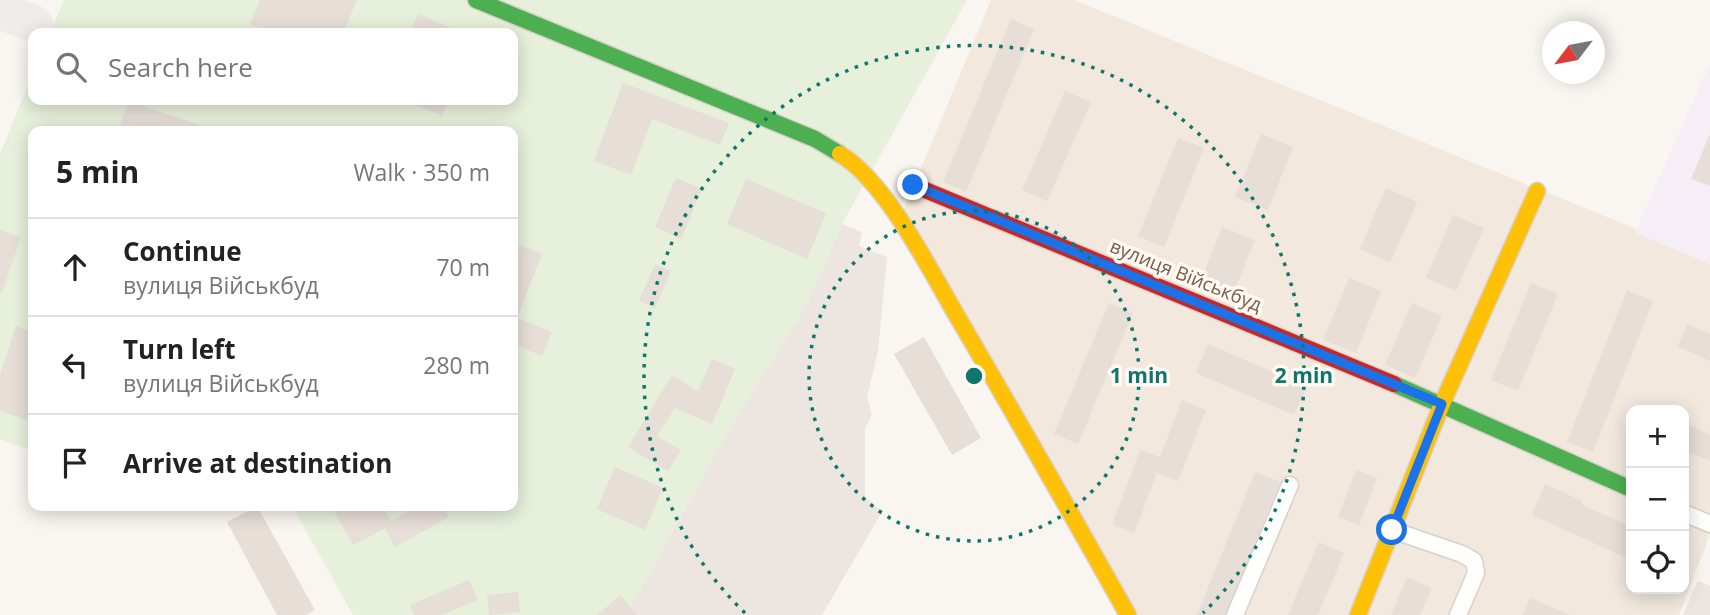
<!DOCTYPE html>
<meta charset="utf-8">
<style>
body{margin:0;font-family:"Open Sans",sans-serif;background:#f2f2f2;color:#222}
.controls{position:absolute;right:21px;bottom:21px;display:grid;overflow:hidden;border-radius:14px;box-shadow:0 4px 18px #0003}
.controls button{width:63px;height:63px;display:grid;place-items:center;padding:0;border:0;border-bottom:2px solid #e0e0e0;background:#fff;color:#222;font:35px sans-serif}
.compass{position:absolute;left:1542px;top:21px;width:63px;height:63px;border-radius:50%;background:#fff;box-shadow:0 4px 18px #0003;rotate:238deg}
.stop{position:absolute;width:21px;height:21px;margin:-16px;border:5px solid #1a73e8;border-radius:50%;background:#fff}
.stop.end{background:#1a73e8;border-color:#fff;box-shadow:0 2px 7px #0008}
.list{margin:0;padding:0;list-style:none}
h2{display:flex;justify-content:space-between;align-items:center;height:91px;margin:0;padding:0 28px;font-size:30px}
h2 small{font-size:23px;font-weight:400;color:#767676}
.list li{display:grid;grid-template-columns:46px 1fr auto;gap:21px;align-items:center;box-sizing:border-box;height:98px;padding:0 28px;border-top:2px solid #e0e0e0}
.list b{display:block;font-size:26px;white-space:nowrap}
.list p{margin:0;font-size:23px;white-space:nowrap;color:#767676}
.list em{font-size:23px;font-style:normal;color:#767676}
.icon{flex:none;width:38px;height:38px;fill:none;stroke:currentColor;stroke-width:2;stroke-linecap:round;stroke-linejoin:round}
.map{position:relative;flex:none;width:1710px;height:615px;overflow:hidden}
.search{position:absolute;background:#fff;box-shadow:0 4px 18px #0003;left:28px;top:28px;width:490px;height:77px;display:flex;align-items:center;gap:18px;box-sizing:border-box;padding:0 24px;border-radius:14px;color:#767676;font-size:26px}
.panel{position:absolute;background:#fff;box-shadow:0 4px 18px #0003;left:28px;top:126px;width:490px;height:385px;border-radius:14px}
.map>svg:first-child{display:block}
.residential{fill:#f2e8de;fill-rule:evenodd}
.industrial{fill:#ede5e0}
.education{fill:#f6eef6}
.green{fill:#e7f0db}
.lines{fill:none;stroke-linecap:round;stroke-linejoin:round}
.taxiway{stroke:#f0ecec;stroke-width:37}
.building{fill:#e6ded7}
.street-casing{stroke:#d7d1cb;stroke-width:19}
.fast-casing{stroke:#d9d2cb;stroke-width:19}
.slow-casing{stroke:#d9d2cb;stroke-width:19}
.jam-casing{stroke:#d9d2cb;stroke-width:19}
.street{stroke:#fefefd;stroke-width:16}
.fast{stroke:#4caf50;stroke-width:16}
.slow{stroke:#ffc107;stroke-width:16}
.jam{stroke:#c62828;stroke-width:16}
.route{stroke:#1a73e8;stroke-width:9}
.ring{fill:none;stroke:#0f766e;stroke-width:3.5;stroke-dasharray:3.5 7}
.labels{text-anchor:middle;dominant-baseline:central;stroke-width:7;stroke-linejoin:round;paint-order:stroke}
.street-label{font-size:19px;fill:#7a5c4d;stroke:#fffaf3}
.centre{fill:#0f766e;stroke:#fffaf3;stroke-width:3.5}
.ring-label{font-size:21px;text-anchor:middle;font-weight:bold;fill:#0f766e;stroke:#fffaf3;stroke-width:7;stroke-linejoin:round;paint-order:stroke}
</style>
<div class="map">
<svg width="1710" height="615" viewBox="0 0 1710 615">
<rect width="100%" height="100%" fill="#f9f5f0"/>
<path class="residential" d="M991,0h83l636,259v276l-31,80h-552l-227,-396zM1631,410h53v179h-53z"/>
<g class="industrial">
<polygon points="842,224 862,232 859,246 887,257 878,351 867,398 872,414 865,429 865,496 882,512 822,615 626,615 725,437 808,302"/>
<polygon points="1698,581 1710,586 1710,615 1683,615"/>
</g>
<polygon class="education" points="1710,63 1710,264 1635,233"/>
<polygon class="green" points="64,0 967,0 842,224 808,302 725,437 626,615 353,615 292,506 513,506 513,131 33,131 33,451 0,439 0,154 33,73 33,100 513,100 513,33 50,33"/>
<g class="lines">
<polyline class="taxiway" points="0,11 35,24"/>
</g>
<g class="building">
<polygon points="260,0 357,0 343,33 270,33 250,24"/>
<polygon points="418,14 462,33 410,33"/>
<polygon points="1011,19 1034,29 966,192 943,182"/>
<polygon points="623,83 729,123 720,145 652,119 631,175 594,161"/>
<polygon points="1065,91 1091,102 1047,201 1022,190"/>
<polygon points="403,100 449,100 442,116"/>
<polygon points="128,101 212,129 212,131 118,131"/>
<polygon points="1261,134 1293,147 1268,210 1235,197"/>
<polygon points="1710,134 1710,186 1691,179"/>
<polygon points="1178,138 1204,148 1164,247 1138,236"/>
<polygon points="676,178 702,189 681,239 655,227"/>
<polygon points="746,179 826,213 807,259 727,224"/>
<polygon points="1386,188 1417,202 1390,263 1360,249"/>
<polygon points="1453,215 1484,228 1456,291 1426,278"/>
<polygon points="1222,227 1255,240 1230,301 1198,288"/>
<polygon points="0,230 21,237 2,293 0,293"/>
<polygon points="520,245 542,254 517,318 552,332 542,356 513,344 513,262"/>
<polygon points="655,264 671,271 655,308 639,301"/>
<polygon points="1349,278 1381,291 1356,353 1323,340"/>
<polygon points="1531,283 1558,294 1518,391 1491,380"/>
<polygon points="1627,290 1653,301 1593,452 1567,442"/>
<polygon points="1109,303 1133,313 1078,444 1054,434"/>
<polygon points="1412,303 1442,316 1415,378 1385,365"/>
<polygon points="1687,324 1710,334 1710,361 1678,347"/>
<polygon points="16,326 33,332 33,422 0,411 0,375"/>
<polygon points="924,337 981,438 952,455 894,354"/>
<polygon points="1208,344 1307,387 1294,415 1196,373"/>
<polygon points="712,359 735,369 712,424 675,408 657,436 681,450 668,471 628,447 672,375 698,391"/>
<polygon points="1182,400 1206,410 1178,481 1157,473 1134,533 1112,525 1140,450 1160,457"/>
<polygon points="1684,423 1710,435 1710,461 1684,450"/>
<polygon points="615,467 663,488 645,530 597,509"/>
<polygon points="1356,470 1377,478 1359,525 1338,517"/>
<polygon points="1255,472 1280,482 1277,490 1225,615 1197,615"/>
<polygon points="1545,484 1582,501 1581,504 1631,527 1631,560 1532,515"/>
<polygon points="257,506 315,610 306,615 277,615 227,522"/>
<polygon points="331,506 383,506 391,521 419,506 443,506 449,517 395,547 385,528 353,545"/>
<polygon points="1319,542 1344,553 1318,615 1288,615"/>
<polygon points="1407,577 1432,588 1420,615 1391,615"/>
<polygon points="469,580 478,600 442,615 414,615 410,605"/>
<polygon points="518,592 520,612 489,615 487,595"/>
<polygon points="621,595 637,615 597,615"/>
<polygon points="1530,598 1570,615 1523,615"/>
</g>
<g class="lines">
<g class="street-casing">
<g id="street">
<polyline points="1684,513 1710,524"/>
<polyline points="1392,530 1462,554 1474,561 1476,573 1458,615"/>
<polyline points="1235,615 1290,485"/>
</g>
</g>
<g class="fast-casing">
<g id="fast">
<polyline points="476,0 815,139 840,154"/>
<polyline points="1394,384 1631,489"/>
</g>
</g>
<g class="slow-casing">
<g id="slow">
<path d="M840,154c46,28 89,114 117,162 58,99 115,199 171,299"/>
<polyline points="1358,615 1442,404 1537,191"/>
</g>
</g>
<g class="jam-casing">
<polyline id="jam" points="913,185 1394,384"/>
</g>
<use href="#street" class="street"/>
<use href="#fast" class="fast"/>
<use href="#slow" class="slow"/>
<use href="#jam" class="jam"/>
</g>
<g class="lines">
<polyline class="route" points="913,185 1442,404 1392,530"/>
</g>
<g class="ring">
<circle cx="974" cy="376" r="165"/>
<path d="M745 613A330 330 0 1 1 1203 613"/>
</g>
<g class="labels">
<g class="street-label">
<text transform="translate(1186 275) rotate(22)">вулиця Військбуд</text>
</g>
</g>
<circle cx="974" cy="376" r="10" class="centre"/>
<g class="ring-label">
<text x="1139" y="383">1 min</text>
<text x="1304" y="383">2 min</text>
</g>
</svg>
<div class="controls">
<button>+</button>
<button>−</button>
<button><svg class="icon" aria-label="locate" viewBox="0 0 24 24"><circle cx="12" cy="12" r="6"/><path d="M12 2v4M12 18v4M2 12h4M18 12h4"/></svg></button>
</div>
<svg class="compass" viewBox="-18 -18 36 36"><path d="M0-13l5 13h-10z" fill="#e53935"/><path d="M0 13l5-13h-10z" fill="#767676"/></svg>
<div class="stop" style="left:1392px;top:530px"></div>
<div class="stop end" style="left:913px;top:185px"></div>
<div class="search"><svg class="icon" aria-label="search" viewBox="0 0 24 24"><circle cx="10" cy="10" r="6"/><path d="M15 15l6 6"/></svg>Search here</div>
<section class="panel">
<h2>5 min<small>Walk · 350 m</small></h2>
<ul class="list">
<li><svg class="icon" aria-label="ahead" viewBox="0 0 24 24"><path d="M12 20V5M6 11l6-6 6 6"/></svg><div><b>Continue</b><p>вулиця Військбуд</p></div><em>70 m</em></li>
<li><svg class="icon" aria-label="left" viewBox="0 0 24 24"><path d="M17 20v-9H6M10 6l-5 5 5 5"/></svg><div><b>Turn left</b><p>вулиця Військбуд</p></div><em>280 m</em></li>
<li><svg class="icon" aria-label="arrive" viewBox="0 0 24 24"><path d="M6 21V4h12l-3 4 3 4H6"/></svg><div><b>Arrive at destination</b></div></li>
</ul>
</section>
</div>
